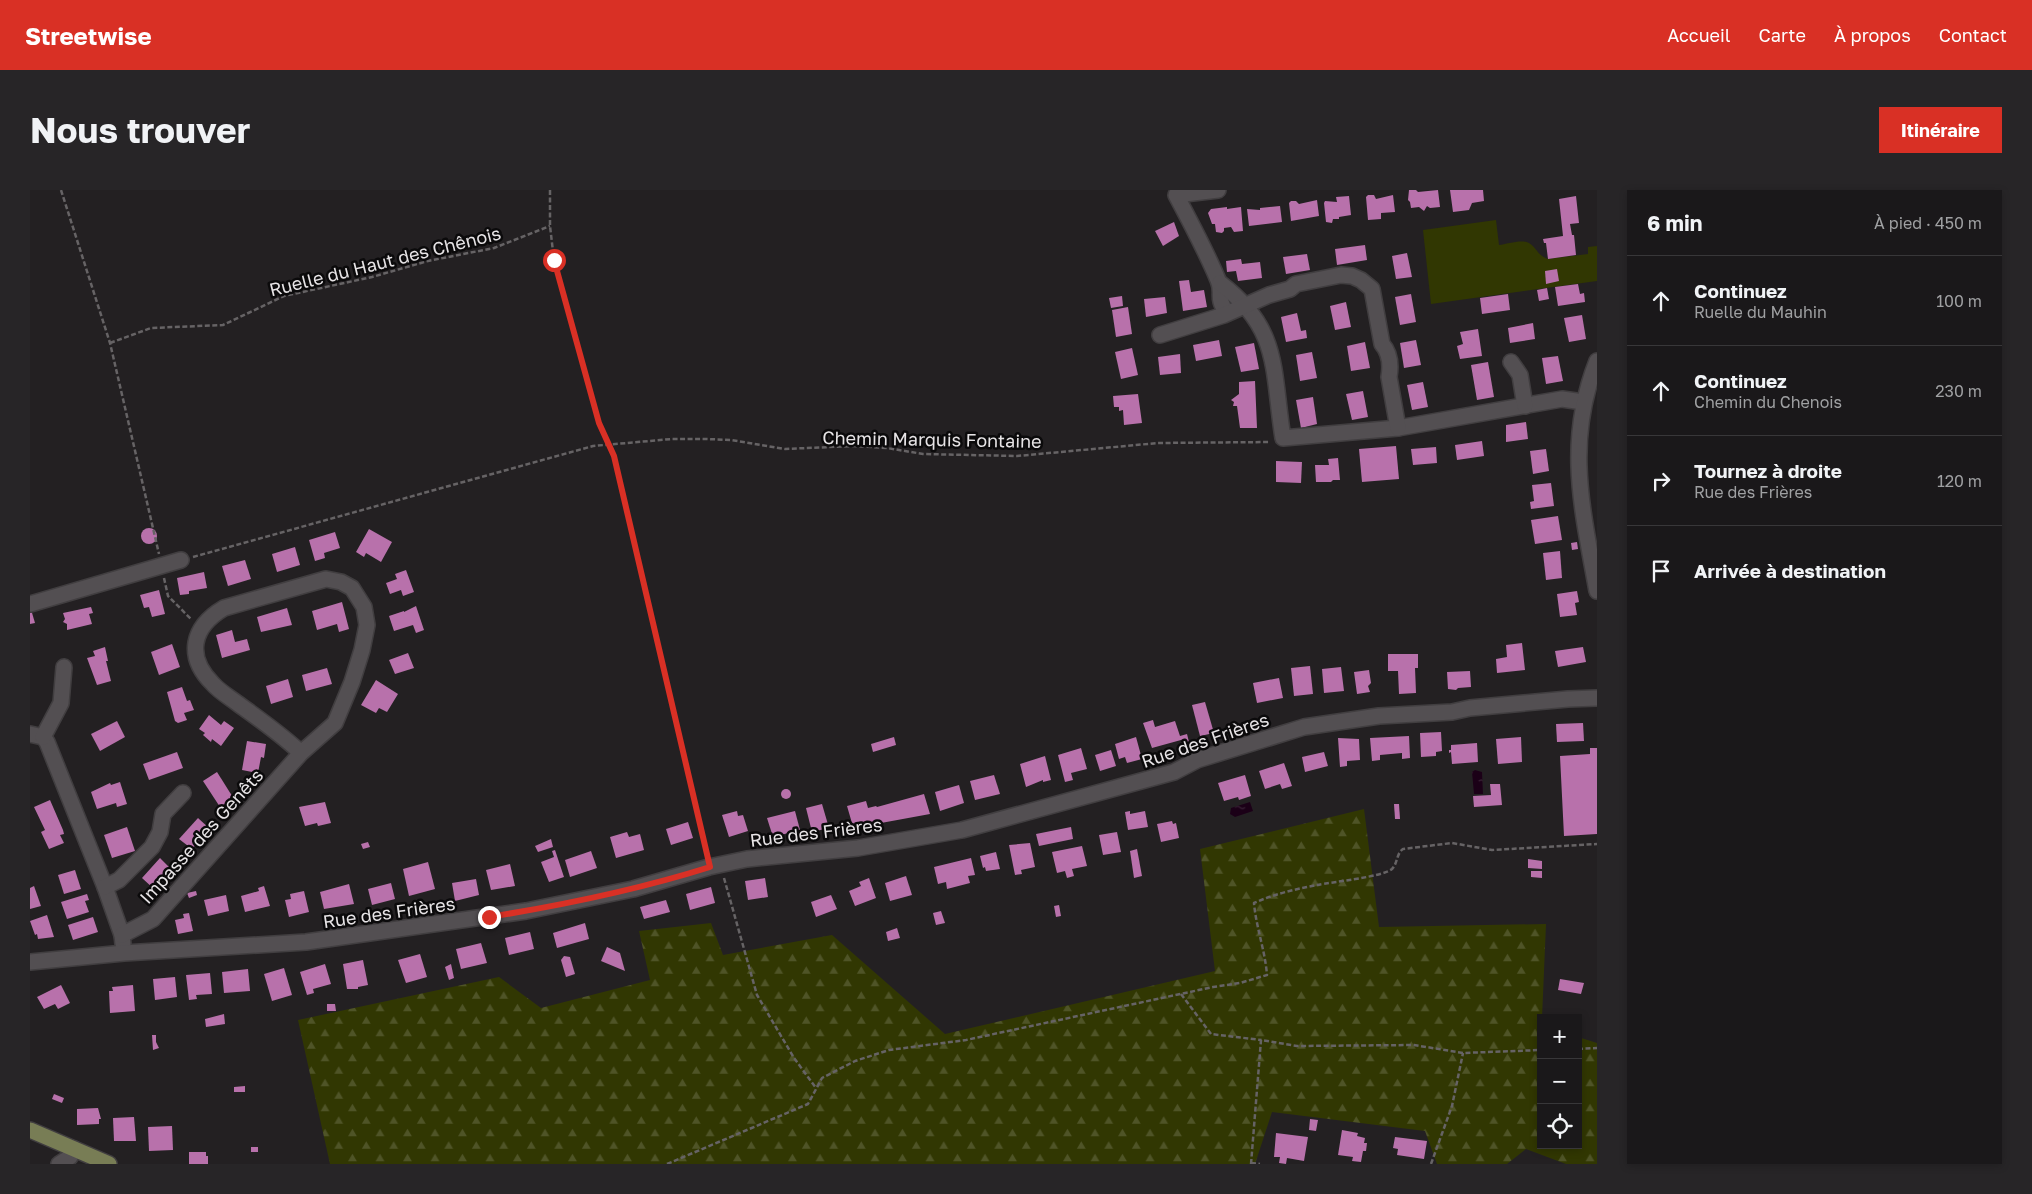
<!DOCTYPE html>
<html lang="fr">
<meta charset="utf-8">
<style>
body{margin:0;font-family:"Golos Text",sans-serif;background:#272527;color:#f1f3f6}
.controls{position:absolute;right:15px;bottom:15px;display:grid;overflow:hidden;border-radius:0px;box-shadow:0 2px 8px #0003}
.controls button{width:45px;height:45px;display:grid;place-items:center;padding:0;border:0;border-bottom:1px solid #383739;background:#1a181a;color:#f1f3f6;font:25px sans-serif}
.stop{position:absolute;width:15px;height:15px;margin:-11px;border:4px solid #d93025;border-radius:50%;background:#fff}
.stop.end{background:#d93025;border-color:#fff;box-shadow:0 1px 5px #0008}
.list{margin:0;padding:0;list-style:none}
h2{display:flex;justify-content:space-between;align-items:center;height:65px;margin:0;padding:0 20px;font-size:21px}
h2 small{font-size:16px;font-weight:400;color:#9fa0a2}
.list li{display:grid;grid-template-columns:32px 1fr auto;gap:15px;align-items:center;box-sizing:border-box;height:90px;padding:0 20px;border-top:1px solid #383739}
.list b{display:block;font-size:19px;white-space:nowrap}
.list p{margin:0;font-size:16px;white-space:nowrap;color:#9fa0a2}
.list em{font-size:16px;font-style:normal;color:#9fa0a2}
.icon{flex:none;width:28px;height:28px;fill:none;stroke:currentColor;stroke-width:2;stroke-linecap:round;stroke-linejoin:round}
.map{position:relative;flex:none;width:1567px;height:974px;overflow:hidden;border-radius:0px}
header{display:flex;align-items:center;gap:30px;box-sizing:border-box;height:70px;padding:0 25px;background:#d93025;color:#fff}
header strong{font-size:24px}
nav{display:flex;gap:28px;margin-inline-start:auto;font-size:18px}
.intro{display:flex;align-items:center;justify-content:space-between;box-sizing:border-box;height:120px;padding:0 30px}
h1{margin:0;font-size:35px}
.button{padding:12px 22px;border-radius:0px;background:#d93025;color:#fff;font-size:18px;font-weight:700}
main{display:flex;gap:30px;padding:0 30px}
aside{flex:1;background:#1a181a;border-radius:0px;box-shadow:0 2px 8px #0003}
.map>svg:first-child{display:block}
.grass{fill:#313702}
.forest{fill:url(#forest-firs)}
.water{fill:url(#water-ripples)}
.building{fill:#b871ab}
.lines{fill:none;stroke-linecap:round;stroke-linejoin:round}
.minor-casing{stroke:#413e40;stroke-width:18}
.major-casing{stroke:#413e40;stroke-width:18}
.path{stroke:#666365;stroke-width:2.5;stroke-dasharray:5 2.5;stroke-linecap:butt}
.minor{stroke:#534f52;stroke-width:15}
.major{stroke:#787d55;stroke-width:15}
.route{stroke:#d93025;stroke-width:6}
.labels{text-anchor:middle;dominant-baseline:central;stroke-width:5;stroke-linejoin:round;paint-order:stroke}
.street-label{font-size:18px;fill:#e7e4e6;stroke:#0b0a0b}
</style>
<header>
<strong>Streetwise</strong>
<nav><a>Accueil</a><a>Carte</a><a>À propos</a><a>Contact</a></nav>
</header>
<div class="intro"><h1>Nous trouver</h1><a class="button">Itinéraire</a></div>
<main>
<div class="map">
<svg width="1567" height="974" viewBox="0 0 1567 974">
<defs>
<pattern id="forest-firs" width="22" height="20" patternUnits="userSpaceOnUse" patternTransform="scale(1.25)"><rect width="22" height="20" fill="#313702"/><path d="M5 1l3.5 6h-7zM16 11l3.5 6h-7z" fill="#4f5427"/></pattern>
<pattern id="water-ripples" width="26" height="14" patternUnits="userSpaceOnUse" patternTransform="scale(1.25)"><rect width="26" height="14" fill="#1b0017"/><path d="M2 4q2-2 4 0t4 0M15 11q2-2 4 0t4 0" fill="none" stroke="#3c2539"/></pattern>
</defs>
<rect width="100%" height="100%" fill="#232022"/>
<path class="grass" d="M1466,30l3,25c8,-1 23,-6 30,-2 8,5 9,13 19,16l40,-5v-7l9,-1v35l-166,23 -8,-74z"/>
<polygon class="forest" points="1334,619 1349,737 1516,734 1512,828 1511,828 1511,955 1548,955 1548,847 1567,853 1567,974 1536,974 1496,959 1477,974 1407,974 1395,941 1242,922 1225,974 300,974 268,830 469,787 511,818 620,790 609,741 681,733 693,765 802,745 915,844 1185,781 1170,659"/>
<g class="water">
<polygon points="1445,580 1452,582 1453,604 1444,604 1442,582"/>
<polygon points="1220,612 1223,621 1205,627 1200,624 1201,618"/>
</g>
<g class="building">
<polygon points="1379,0 1386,0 1388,2 1408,0 1410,17 1400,18 1397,16 1394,21 1389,17 1381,18 1380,12 1378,10"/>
<polygon points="1420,0 1453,0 1454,11 1442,13 1439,20 1423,22"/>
<polygon points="1338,5 1344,5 1346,9 1363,5 1365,22 1351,23 1351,29 1338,30 1336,7"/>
<polygon points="1319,6 1321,25 1309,27 1309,29 1303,29 1302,33 1296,32 1294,13 1295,11 1307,12 1306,7"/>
<polygon points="1546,6 1549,33 1540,34 1542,45 1544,45 1546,65 1518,69 1516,53 1514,53 1513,49 1533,46 1529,9"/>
<polygon points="1287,10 1289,26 1261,31 1259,13 1261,11 1266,11 1269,14"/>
<polygon points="1250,16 1252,32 1219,36 1217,19 1230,20 1230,18"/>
<polygon points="1197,17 1197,19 1211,17 1213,41 1204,42 1201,37 1194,38 1194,41 1192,43 1186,42 1185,34 1182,34 1178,23 1181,19"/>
<polygon points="1144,32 1149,46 1133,56 1125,41"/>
<polygon points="1335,55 1337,70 1307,75 1305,59"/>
<polygon points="1377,63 1382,87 1366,89 1362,66"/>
<polygon points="1277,64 1280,80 1256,84 1253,67"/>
<polygon points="1211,69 1212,74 1230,72 1232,88 1208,91 1206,81 1197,82 1196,71"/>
<polygon points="1527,79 1529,91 1516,94 1515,81"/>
<polygon points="1159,90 1161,102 1174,100 1177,117 1153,121 1149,91"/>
<polygon points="1548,94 1550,104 1554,103 1555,112 1528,116 1525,97"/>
<polygon points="1517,98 1519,109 1509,111 1507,100"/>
<polygon points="1381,104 1386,132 1370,135 1365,107"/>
<polygon points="1478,104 1480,120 1452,124 1450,108"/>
<polygon points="1092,106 1093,116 1081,118 1079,108"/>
<polygon points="1135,107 1137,123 1116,127 1114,109"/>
<polygon points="1316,112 1321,137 1305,140 1300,116"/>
<polygon points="1098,117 1102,144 1086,147 1082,120"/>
<polygon points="1267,123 1271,141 1276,140 1277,148 1256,152 1251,127"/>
<polygon points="1552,125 1556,149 1539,152 1534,128"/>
<polygon points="1503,133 1505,149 1480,153 1478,138"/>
<polygon points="1448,139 1452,166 1430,169 1427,156 1433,154 1430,142"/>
<polygon points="1189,150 1192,166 1166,171 1163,155"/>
<polygon points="1386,150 1391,175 1374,178 1370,153"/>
<polygon points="1335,152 1340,178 1321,181 1317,156"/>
<polygon points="1224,153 1229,179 1211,182 1205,157"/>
<polygon points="1102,158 1108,185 1091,189 1085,162"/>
<polygon points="1282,162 1287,188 1270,191 1266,165"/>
<polygon points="1150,164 1151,183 1130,185 1128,167"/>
<polygon points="1528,166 1533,191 1516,194 1512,168"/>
<polygon points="1458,172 1464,207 1447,210 1441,175"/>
<polygon points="1225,191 1227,238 1210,238 1207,216 1203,216 1204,212 1201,210 1209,204 1209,192"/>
<polygon points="1393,192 1398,217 1382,220 1377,195"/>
<polygon points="1333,201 1338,227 1322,230 1316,204"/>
<polygon points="1108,204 1112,233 1094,235 1093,220 1089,221 1089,217 1084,217 1083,206"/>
<polygon points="1283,207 1287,234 1271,238 1266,210"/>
<polygon points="1496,232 1498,249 1476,252 1476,235"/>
<polygon points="1452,251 1454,266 1427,270 1425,255"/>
<polygon points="1366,256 1369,289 1332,292 1329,259"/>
<polygon points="1406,257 1407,273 1383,275 1381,259"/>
<polygon points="1516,259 1519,281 1503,284 1500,261"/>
<polygon points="1308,268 1310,290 1303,290 1301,292 1286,292 1285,275 1299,275 1298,269"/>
<polygon points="1246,271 1272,272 1271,293 1246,292"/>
<polygon points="1521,293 1524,316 1501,319 1500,312 1504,311 1502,295"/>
<polygon points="1528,326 1532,350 1505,354 1501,330"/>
<circle cx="119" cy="346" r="8"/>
<polygon points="339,339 362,352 351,372 336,363 334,367 326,362"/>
<polygon points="305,342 310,358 294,363 295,368 285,371 279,350"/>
<polygon points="1547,352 1548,359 1542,360 1541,353"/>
<polygon points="265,357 270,375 247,382 242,364"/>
<polygon points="1530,361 1532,388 1516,390 1513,363"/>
<polygon points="215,370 221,389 198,396 192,376"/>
<polygon points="376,380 384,402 373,406 371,400 360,404 356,393 367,389 365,384"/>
<polygon points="174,382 177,398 159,401 159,404 150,405 147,388"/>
<polygon points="129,400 135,424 122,427 119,417 114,418 110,405"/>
<polygon points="1547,401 1549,412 1545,413 1547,425 1530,427 1527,404"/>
<polygon points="312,412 319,439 309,442 307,434 287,440 282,421"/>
<polygon points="0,416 5,433 0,434"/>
<polygon points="386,416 394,440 386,443 383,435 364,441 359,426 374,421 374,422"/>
<polygon points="61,417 63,423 59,424 62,434 37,440 37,434 33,432 35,429 33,423"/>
<polygon points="257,418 262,435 231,442 227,427"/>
<polygon points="202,440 205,452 217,449 220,460 192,468 186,445"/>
<polygon points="1492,453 1495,480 1467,483 1466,469 1477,467 1476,455"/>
<polygon points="142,454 150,477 129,485 121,462"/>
<polygon points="75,457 78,471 76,471 81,491 67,495 57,468 65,466 63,461"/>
<polygon points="1553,457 1556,472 1528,477 1525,461"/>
<polygon points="378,463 384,478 365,484 359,470"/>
<polygon points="1358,464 1388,464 1388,478 1385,478 1386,503 1369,504 1368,481 1358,481"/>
<polygon points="1280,476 1283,504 1264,506 1261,478"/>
<polygon points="1311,477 1314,501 1294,503 1292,479"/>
<polygon points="297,478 302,494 276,501 272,485"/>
<polygon points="1339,480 1341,493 1338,496 1340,502 1327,504 1324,482"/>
<polygon points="1440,481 1441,497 1428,498 1426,500 1418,499 1417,482"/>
<polygon points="1249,488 1253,508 1227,513 1223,493"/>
<polygon points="258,489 263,507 241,514 236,496"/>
<polygon points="346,490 368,504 357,522 349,518 346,523 331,515"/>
<polygon points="152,497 157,511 160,510 164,520 154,523 157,530 148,533 145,531 137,502"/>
<polygon points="1175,512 1184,543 1170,546 1162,515"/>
<polygon points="179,525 191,535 194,531 204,538 191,556 182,549 181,552 173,545 175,543 169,539"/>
<polygon points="1123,530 1125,537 1145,531 1150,546 1157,544 1160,556 1153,558 1151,550 1122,558 1113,533"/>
<polygon points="87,531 95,547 70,561 61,544"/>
<polygon points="1553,533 1554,551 1527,552 1526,534"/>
<polygon points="1411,542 1412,561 1406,562 1406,566 1391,567 1390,543"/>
<polygon points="1379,546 1380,568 1372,569 1372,563 1350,565 1350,570 1342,571 1340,548"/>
<polygon points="864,547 866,555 843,562 841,554"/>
<polygon points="1106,547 1112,569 1097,573 1095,567 1089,569 1085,554"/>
<polygon points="1491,547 1492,572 1468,574 1466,549"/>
<polygon points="1308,548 1329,549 1330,570 1317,571 1317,576 1310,577"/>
<polygon points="217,551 236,554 234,568 231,567 228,583 212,580"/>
<polygon points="1447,553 1448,572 1422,574 1421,562 1419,563 1419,560 1421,560 1421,555"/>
<polygon points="1051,558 1057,579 1041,583 1043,590 1035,592 1028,565"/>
<polygon points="1560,558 1567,558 1567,644 1534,646 1530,566 1560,564"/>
<polygon points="1081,560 1086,576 1070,581 1065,565"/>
<polygon points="147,562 153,578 119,590 113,574"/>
<polygon points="1294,562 1298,576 1275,582 1272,567"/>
<polygon points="1015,566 1021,590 1013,592 1013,590 996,597 990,574"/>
<polygon points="1254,573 1262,596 1252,599 1250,594 1235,599 1229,581"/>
<polygon points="187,582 204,609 190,617 173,591"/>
<polygon points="964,585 970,604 945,610 940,591"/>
<polygon points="1215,585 1221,606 1209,610 1208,607 1194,611 1188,593"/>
<polygon points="90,592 97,614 87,617 86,613 67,619 61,602 80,593 81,595"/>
<polygon points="1460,594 1470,594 1472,615 1444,617 1443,606 1461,605"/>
<polygon points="929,595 934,613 910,621 905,602"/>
<circle cx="756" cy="604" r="5"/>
<polygon points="894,604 900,624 851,633 824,640 817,616 836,611 838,618 846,616 847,617"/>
<polygon points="20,610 33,640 34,644 30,645 34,653 19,659 11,642 15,640 4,617"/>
<polygon points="295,612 301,633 288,636 287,633 275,636 269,617"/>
<polygon points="792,614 799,638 782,642 776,618"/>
<polygon points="1364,614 1369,614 1370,629 1365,629"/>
<polygon points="707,621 708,626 713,625 718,641 699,647 692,625"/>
<polygon points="765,621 770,640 743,647 737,628"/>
<polygon points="1100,621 1100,624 1115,621 1118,637 1098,640 1095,622"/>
<polygon points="168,628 180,639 162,659 149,649"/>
<polygon points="1142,631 1143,634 1146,633 1149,648 1131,652 1127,634"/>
<polygon points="658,632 663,648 641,655 636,639"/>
<polygon points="97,637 105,661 82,668 74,645"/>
<polygon points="1041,637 1043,649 1009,656 1006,644"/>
<polygon points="597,642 599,647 610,644 614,660 586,668 580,647"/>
<polygon points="1087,642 1091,662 1073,665 1069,645"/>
<polygon points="521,649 523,657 508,662 505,656"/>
<polygon points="338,652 340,657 333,659 331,654"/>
<polygon points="1000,653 1005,677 991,680 992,684 985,685 979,655"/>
<polygon points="1052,656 1057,676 1042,679 1044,686 1037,688 1035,681 1027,683 1022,662"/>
<polygon points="1107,659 1112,686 1104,688 1100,661"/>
<polygon points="525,660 534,687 519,692 511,672 524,667 522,661"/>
<polygon points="561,661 567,678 540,687 535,670"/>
<polygon points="966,662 970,679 956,681 955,677 953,678 950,666"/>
<polygon points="130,668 145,683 136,693 133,690 124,699 112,688"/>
<polygon points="941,668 945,685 938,686 940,693 917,699 916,692 908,694 904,677"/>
<polygon points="1498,669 1512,671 1512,679 1498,678"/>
<polygon points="398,672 405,699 379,706 373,679"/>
<polygon points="480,674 485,696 461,700 456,680"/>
<polygon points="45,680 51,699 34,704 28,685"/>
<polygon points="1501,681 1512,681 1512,688 1501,687"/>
<polygon points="876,686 882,705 860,711 855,693"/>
<polygon points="735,688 738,707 718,710 715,691"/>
<polygon points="839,688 846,708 825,716 819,701 831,696 829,692"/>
<polygon points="446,689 449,705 425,711 422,693"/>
<polygon points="361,693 365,709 342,715 338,699"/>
<polygon points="319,694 324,714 294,719 290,702"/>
<polygon points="4,696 11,716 0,719 0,698"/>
<polygon points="234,696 240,716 215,722 211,706 229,701 228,698"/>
<polygon points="681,697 685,713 660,720 656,704"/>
<polygon points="166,701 167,705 159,708 157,703"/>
<polygon points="274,701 279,722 259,727 255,710 261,709 260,704"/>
<polygon points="57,704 59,710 55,711 59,722 37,729 31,712"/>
<polygon points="196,705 199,721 178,726 174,710"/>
<polygon points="801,705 807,719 786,727 781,712"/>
<polygon points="636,710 640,722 614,729 610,717"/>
<polygon points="1029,715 1031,726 1026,727 1024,716"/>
<polygon points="911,721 915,733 906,735 903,723"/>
<polygon points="159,723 163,741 148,744 145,730 154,728 153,724"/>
<polygon points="17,725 24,747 8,749 7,744 5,745 0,731"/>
<polygon points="63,727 68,742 43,750 38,735"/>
<polygon points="555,733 559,749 527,758 523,743"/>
<polygon points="867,738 870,748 858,751 856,742"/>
<polygon points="500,742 504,759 479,765 475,748"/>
<polygon points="451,753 457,773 431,779 426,759"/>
<polygon points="577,757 590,763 595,781 571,771"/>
<polygon points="390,764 397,787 376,793 368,770"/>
<polygon points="534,766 540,767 545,784 536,787 531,770"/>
<polygon points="333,770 338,795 328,797 328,799 317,799 313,774"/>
<polygon points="295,774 301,794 283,799 284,803 277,805 270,782"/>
<polygon points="421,774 424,788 419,790 415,777"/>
<polygon points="254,778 262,805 242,811 234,784"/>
<polygon points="218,779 220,801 194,803 192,782"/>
<polygon points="180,783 182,804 166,805 167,809 159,810 156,785"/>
<polygon points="145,787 147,807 125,810 123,789"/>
<polygon points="1530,789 1554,793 1551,804 1528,800"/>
<polygon points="31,795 40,813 28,819 25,814 14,819 7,807"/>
<polygon points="103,795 105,821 80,823 79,801 83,801 82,797"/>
<polygon points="297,814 305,814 306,821 297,821"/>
<polygon points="194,824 195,834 176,837 175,829"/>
<polygon points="122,845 126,845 126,852 129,858 123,860"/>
<polygon points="215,896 215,902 204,902 204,897"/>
<polygon points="24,904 34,908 32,913 22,909"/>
<polygon points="68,918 71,929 69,929 69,934 47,935 47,919"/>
<polygon points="104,927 106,951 84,951 83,928"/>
<polygon points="1280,929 1288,930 1286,941 1279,940"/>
<polygon points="142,936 143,960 119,961 118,937"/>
<polygon points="1312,940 1328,943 1327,946 1335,948 1334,953 1337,953 1336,961 1333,961 1331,972 1322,971 1323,967 1308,965"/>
<polygon points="1246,943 1278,947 1274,971 1257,968 1256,974 1249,973 1250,967 1244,967"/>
<polygon points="1365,947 1397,951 1394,969 1367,965 1368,959 1363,958"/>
<rect x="221" y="957" width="7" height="5"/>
<polygon points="159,962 176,962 176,966 178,966 178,974 159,974"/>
</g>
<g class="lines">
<g class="minor-casing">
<g id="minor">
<path d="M1188,0l-42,5c15,28 30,56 42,85 6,14 -3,17 9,33"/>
<path d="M1190,93c61,46 52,87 63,155l115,-10 164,-29 21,3"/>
<path d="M1130,145l64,-20 45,-20 21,-6 6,-5 45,-9 11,1 9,4 11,9 10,55c8,9 9,21 7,33l9,51"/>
<path d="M1567,171c-32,81 -15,147 0,230"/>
<polyline points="1481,172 1490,185 1495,216"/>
<polyline points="0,414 151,370"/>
<polyline points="0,544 13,547 17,552 75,697 92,745 93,754"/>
<polyline points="13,547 31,513 34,477"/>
<polyline points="75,697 89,690 122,657 130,642 133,624 153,603"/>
<path d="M92,745l31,-16 148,-166 34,-30 17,-41 10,-32 5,-25 -3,-18 -12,-19 -11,-6 -15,-3 -102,29c-32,19 -39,48 -11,76 6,7 16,13 24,19 22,16 44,31 64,50"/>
<polyline points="0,772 94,763 276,752 496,721 603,699 679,677 717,669 828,658 932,640 1144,582 1167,570 1274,537 1349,526 1422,522 1440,518 1538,509 1567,508"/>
<polyline points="29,974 40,967 44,959"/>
</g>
</g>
<g class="major-casing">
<polyline id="major" points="0,940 79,974"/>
</g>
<g class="path">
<polyline points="31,0 80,153 129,364"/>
<polyline points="520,0 520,36 524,70 569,233 584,265 676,663"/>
<polyline points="80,153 121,138 193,135 254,106 342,87 398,71 464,58 520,36"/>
<polyline points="163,367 563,256 642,249 676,249 701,250 755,259 823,256 857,258 893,264 987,266 1128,253 1240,252"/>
<polyline points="134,388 138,406 162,430"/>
<polyline points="694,688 727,805 764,868 786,898"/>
<polyline points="1151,804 1181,844 1231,850"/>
<polyline points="1548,859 1567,858"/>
<polyline points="1221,973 1230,974"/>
<path d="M637,974l141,-60 14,-26 33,-17 34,-11 77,-10 247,-53 27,-4 27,-8c-2,-25 -11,-48 -13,-72 20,-9 42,-14 63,-18 15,-3 65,-8 75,-16 6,-6 4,-15 11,-20l49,-6 40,7 105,-6"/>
<polyline points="1221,974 1231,850 1267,856 1384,855 1433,863 1511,860"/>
<polyline points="1401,974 1422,916 1433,863"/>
</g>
<use href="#minor" class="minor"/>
<use href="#major" class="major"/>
</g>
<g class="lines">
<path class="route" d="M459,727c75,-12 148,-27 221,-50l-96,-411 -15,-33 -45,-163"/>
</g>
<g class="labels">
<g class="street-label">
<text transform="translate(355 71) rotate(-14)">Ruelle du Haut des Chênois</text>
<text transform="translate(902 249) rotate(1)">Chemin Marquis Fontaine</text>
<text transform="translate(1175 550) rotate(-19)">Rue des Frières</text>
<text transform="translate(786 642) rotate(-7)">Rue des Frières</text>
<text transform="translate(171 646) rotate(-48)">Impasse des Genêts</text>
<text transform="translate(359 722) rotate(-8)">Rue des Frières</text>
</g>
</g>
</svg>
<div class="controls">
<button>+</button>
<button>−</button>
<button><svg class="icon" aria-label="locate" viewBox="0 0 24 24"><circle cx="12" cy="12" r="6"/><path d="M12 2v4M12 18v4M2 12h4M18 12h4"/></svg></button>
</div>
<div class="stop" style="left:524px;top:70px"></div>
<div class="stop end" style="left:459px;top:727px"></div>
</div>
<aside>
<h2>6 min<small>À pied · 450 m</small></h2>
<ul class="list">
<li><svg class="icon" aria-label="ahead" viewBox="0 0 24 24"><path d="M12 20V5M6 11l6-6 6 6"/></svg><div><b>Continuez</b><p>Ruelle du Mauhin</p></div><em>100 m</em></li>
<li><svg class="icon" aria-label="ahead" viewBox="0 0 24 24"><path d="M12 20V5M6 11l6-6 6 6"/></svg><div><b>Continuez</b><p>Chemin du Chenois</p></div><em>230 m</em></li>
<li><svg class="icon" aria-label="right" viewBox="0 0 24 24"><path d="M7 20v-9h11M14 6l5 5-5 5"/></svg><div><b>Tournez à droite</b><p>Rue des Frières</p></div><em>120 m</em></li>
<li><svg class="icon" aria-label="arrive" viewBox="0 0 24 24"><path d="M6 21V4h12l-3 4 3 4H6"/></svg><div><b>Arrivée à destination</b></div></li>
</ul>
</aside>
</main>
